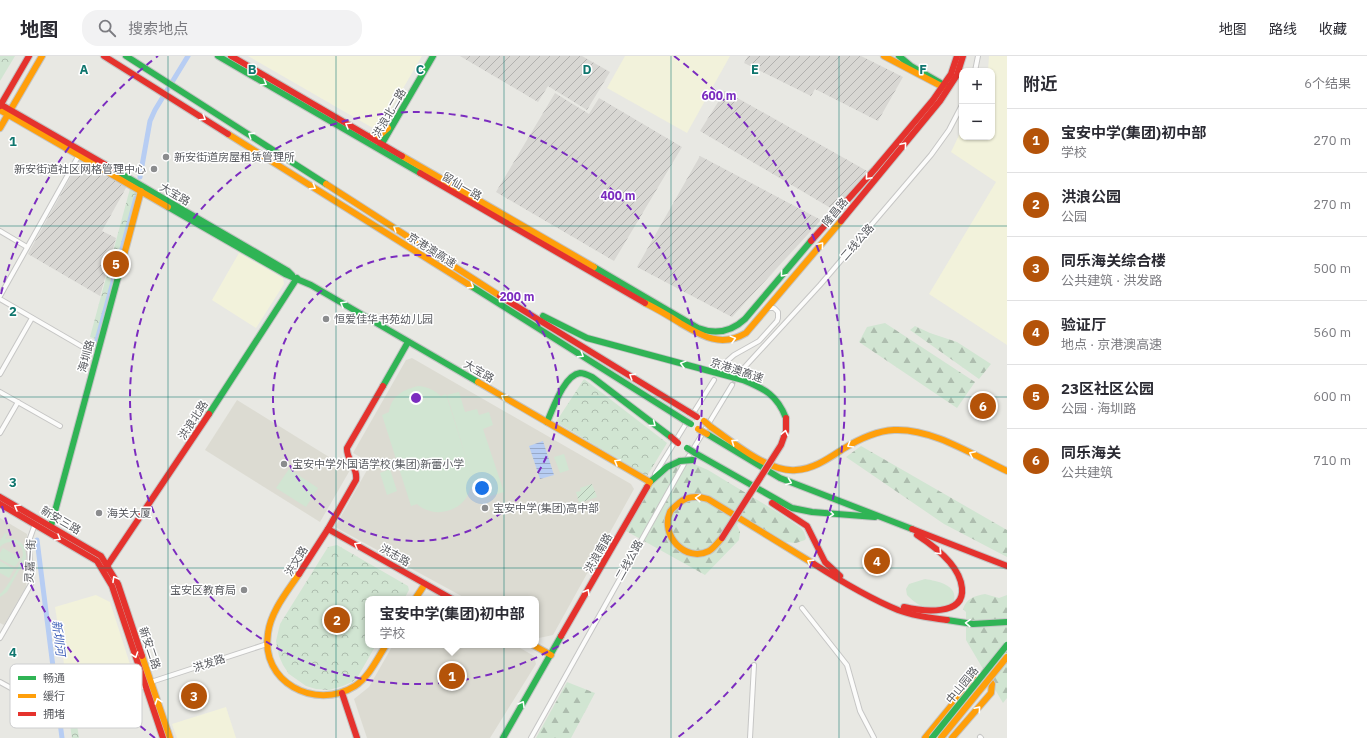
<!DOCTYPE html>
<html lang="zh">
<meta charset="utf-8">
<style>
body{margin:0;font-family:"IBM Plex Sans","Noto Sans SC",sans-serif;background:#f2f2f3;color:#2b2b33}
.controls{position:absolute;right:12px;top:12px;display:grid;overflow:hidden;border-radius:8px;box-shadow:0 1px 3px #0004}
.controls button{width:36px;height:36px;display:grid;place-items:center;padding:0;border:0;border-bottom:1px solid #e1e1e2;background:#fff;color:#2b2b33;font:20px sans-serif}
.you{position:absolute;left:482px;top:432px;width:14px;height:14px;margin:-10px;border:3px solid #fff;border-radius:50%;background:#1a73e8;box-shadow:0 0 0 6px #1a73e833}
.badge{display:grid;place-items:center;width:26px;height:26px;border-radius:50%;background:#b45309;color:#fff;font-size:13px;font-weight:700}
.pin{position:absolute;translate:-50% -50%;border:2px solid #fff;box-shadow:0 1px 4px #0006}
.popup{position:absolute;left:365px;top:540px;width:174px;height:52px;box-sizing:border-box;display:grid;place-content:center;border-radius:8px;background:#fff;filter:drop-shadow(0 1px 3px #0005);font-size:13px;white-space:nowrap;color:#7c7c81}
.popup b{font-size:15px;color:#2b2b33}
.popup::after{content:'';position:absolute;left:50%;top:100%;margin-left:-8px;border:8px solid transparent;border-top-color:#fff}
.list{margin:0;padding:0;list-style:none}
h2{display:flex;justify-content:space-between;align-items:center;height:52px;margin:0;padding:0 16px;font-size:17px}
h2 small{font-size:13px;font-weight:400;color:#7c7c81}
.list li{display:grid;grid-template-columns:26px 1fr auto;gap:12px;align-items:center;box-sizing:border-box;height:64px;padding:0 16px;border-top:1px solid #e1e1e2}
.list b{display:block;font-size:15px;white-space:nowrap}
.list p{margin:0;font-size:13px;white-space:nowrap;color:#7c7c81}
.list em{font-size:13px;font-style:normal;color:#7c7c81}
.icon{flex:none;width:22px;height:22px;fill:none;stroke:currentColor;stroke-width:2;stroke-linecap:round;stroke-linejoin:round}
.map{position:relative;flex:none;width:1007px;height:682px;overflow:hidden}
header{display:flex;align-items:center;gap:24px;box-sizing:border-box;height:56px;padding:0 20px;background:#fff;border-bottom:1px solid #e1e1e2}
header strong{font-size:19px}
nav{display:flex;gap:22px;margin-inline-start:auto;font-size:14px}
.search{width:280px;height:36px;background:#f2f2f3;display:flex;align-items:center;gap:10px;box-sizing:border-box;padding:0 14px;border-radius:16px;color:#7c7c81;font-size:15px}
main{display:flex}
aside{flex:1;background:#fff}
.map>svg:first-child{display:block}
.commercial{fill:#f2f2db}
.industrial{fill:url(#industrial-furrows)}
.education{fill:#dcdbd2}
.grass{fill:#d1e5d2}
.forest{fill:url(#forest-firs)}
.park{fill:url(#park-crowns)}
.garden{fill:url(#garden-furrows)}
.water{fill:url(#water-rules)}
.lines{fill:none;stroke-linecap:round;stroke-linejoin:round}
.canal{stroke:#b7cdf3;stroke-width:5}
.street-tunnel{stroke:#c4c5c2;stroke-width:4;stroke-dasharray:4 2;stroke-linecap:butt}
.street-casing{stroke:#c6c6c5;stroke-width:6}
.fast-casing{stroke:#c4c4c4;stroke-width:8}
.slow-casing{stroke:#c4c4c4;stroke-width:8}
.jam-casing{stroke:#c4c4c4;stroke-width:8}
.street{stroke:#fcfcfb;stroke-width:4}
.fast{stroke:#30b455;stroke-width:6}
.slow{stroke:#ff9f0a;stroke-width:6}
.jam{stroke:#e5322d;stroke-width:6}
.fast-bridge-casing{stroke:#c4c4c4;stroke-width:8;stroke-linecap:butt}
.slow-bridge-casing{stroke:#c4c4c4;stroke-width:8;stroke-linecap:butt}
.jam-bridge-casing{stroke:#c4c4c4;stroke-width:8;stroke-linecap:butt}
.fast-bridge{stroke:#30b455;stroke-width:6}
.slow-bridge{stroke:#ff9f0a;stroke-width:6}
.jam-bridge{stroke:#e5322d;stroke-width:6}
.oneway{stroke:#fff}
.grid{fill:none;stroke:#0f766e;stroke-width:1;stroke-opacity:0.55}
.ring{fill:none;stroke:#7b2cbf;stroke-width:2;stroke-dasharray:7 5}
.poi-dot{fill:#8b8c8e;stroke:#fff;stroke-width:1.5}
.labels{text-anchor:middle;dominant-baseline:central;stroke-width:3;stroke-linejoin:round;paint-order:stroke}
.street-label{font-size:11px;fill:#595b60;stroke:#fff}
.poi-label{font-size:11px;fill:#595b60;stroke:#fff;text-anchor:start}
.water-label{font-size:12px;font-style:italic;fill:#4767bb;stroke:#fff}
.key{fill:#fff;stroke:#cdcecf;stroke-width:1}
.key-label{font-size:11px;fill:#595b60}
.grid-label{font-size:13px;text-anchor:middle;font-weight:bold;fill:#0f766e;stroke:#fff;stroke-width:3;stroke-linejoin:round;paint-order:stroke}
.centre{fill:#7b2cbf;stroke:#fff;stroke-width:2}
.ring-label{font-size:12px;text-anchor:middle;font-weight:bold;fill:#7b2cbf;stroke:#fff;stroke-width:3;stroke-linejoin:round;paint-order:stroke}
</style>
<header>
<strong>地图</strong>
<div class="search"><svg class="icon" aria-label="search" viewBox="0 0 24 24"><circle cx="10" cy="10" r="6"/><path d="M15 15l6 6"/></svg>搜索地点</div>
<nav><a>地图</a><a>路线</a><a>收藏</a></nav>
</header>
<main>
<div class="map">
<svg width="1007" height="682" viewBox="0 0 1007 682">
<defs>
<pattern id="industrial-furrows" width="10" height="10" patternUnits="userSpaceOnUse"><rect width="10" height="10" fill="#d8d7d3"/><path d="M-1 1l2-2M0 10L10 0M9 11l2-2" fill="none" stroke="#b2b1af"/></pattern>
<pattern id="forest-firs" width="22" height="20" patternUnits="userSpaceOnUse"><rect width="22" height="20" fill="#d1e5d2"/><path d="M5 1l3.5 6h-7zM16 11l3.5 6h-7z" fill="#adbdae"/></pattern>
<pattern id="park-crowns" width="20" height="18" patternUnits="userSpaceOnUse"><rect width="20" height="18" fill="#d1e5d2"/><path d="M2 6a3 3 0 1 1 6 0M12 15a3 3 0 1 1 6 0" fill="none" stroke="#adbdae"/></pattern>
<pattern id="garden-furrows" width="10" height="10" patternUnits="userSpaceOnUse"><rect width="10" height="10" fill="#d1e5d2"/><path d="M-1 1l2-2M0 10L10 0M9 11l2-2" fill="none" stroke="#adbdae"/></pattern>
<pattern id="water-rules" width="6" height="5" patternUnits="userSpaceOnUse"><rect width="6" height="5" fill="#b7cdf3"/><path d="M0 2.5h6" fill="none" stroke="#98a9c8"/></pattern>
</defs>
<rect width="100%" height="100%" fill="#e8e8e3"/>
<g class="commercial">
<polygon points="248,0 422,0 378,75"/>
<polygon points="625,0 730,0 687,77 607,32"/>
<polygon points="989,0 1007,0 1007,289 929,238 996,126 951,96 962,73 962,81 992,81 992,15 988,15"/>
<polygon points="239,197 283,222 284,228 256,272 212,244"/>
<polygon points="96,539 110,546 137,630 71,652 55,551"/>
<polygon points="226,651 236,682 177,682 172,668"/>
</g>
<g class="industrial">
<polygon points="460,0 582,0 610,16 587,54 548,30 538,46"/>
<polygon points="748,0 861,0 903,21 878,65 815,33 811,40 744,7"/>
<polygon points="725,35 867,115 834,154 700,75"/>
<polygon points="555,37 589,58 599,42 682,91 614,205 496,136"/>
<polygon points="700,100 821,164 732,261 637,211"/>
<polygon points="80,104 127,130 102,175 116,182 100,240 28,198"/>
</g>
<g class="education">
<polygon points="412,302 631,428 634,433 553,579 539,582 536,581 536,543 467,543 335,471 371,407 353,397 406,304"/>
<polygon points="237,344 350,414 320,466 205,394"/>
<polygon points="0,462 27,478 26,531 4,569 0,567"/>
<polygon points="393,589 515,589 534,600 536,608 490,682 367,682 354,643 369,631"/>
</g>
<g class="grass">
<path d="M419,330c9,1 15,4 22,10l5,-2 26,83 -25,-82 12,-3 6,20 12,-3 2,6 10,-3 4,13 -10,4 21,63 -24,7 -7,-21 3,9 -6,2c-5,22 -36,31 -53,15l-6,2 -29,-91 7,-3c2,-16 15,-23 30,-26z"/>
<polygon points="564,398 569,414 560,417 554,401"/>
<polygon points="289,413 318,432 306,451 276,432"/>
<polygon points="390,413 397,435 387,439 380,417"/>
<path d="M5,477l3,1 -3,5c13,-3 22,6 21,19l-19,34 -7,5v-3c6,-4 23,-33 23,-40 -1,-14 -16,-15 -23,-7v-6z"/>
<polygon points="3,492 21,502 15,511 0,503 0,497"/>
<polygon points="0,505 14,513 9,522 0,517"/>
<path d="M925,523c12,2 33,6 29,22 -18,12 -33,9 -47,-6l-1,-6 3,-5z"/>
</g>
<g class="forest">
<polygon points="885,267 975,326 957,352 859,286 867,271"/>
<polygon points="915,270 930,277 957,286 991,308 979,323 910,274"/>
<polygon points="861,390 1007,474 1007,501 944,468 846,401"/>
<path d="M694,408l14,6 74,45 19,13 3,4 2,6 -1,2 -9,3 -11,-1 -43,-24 -5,7 3,7 -1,8 -34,35 -79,-44c10,-18 24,-54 43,-63 8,-4 17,-3 25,-4z"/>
<path d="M985,538l14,4 8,-3v103l-4,5 -37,-63v-28l-3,-3c4,-11 11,-13 22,-15z"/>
<polygon points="567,626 595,637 571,682 536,682"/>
</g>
<g class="park">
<polygon points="0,0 15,0 0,25"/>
<polygon points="131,129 141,135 102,285 90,281"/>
<polygon points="584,323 667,387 647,420 556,366"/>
<polygon points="337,489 408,530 409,534 404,543 368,543 368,589 376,589 357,622 352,626 343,630 329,634 316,633 306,630 289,618 283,609 279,600 276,585 280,568 328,491"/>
<polygon points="69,615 79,682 72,682 62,616"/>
</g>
<polygon class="garden" points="592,428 597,441 579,447 576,436 581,435 580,432"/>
<polygon class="water" points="543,385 554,419 540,423 529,390"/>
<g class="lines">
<g class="canal">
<polyline points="140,121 150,65 155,54 188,0"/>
<polyline points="96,288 136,142"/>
<polyline points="37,484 62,682"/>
</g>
<g class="street-tunnel">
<polyline points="719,317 725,307"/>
<polyline points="732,329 742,314"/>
</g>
<g class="street-casing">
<g id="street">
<polyline points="975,15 978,0"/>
<polyline points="0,175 27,191"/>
<polyline points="0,240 79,99"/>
<polyline points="0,243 81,290"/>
<polyline points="725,307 734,299 759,285 777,265 778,262 778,256 774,252 768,252"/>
<polyline points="742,314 820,229 931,99 949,74 962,49"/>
<polyline points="0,318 32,262"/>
<polyline points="0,336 60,370"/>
<polyline points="692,359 714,324"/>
<polyline points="0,377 18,346"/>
<polyline points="655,418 687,366"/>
<polyline points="802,552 847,609 860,655 874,682"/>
<polyline points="0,582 31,528 29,490 30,482 35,468"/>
<polyline points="0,626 49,653"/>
<polyline points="151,626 267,588"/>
<polyline points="77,652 146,630"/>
<polyline points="980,681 981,682"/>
<polyline points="531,682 684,408 732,329"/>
<polyline points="750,682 754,609"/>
</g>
</g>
<g class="fast-casing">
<g id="fast">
<polyline points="126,0 326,128"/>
<polyline points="218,0 420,117"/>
<polyline points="899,0 911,10 946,30"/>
<polyline points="380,91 433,0"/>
<polyline points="113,113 288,215 292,219"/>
<polyline points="168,151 285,218 311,229 478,326"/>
<path d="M594,211l104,61c18,7 33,4 47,-9l66,-78"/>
<polyline points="471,230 684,364"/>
<path d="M543,260l44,22 156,42c22,9 34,15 43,38"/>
<polyline points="383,330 408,286"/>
<polyline points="209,358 297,222"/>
<path d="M547,366c6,-13 17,-47 33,-49 4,0 8,2 12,4l79,60"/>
<polyline points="707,378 780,422 912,473"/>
<polyline points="695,397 792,452 812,456 875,461"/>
<polyline points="650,426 667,411 680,405"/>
<polyline points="51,470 124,199"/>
<polyline points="947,564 973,568 1007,566"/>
<polyline points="503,682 561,580"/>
</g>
</g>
<g class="slow-casing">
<g id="slow">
<polyline points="884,0 945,32"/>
<polyline points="0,54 168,151"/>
<polyline points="0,72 42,0"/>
<polyline points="228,78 471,230"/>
<polyline points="371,80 379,80 388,72"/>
<polyline points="402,100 594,211"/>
<polyline points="326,128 500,240"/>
<polyline points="124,199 141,135"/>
<path d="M645,247c12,6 24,13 35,20 22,13 41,25 66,10l95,-112"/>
<polyline points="478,326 650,426 647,431"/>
<path d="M711,371c22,15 58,46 85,43 18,-1 33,-12 47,-21 16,-10 32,-18 51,-19 38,-2 79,25 113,41"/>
<path d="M722,482c-4,4 -8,10 -13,13 -24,12 -49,-16 -39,-39 2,-4 6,-6 9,-9 8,-7 19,-7 29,-4l106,65"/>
<path d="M299,518c-12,18 -28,37 -31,59 -8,49 47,78 87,53 14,-9 22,-27 31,-41"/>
<polyline points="415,543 425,528"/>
<polyline points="533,589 551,599"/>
<polyline points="142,600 170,682"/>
<polyline points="925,682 974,622 980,620 987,621 992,628 991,637 952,682"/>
</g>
</g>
<g class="jam-casing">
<g id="jam">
<polyline points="104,0 228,78"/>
<polyline points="231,0 402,100"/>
<polyline points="0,48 113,113"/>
<polyline points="0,50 29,0"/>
<polyline points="420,117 645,247"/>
<polyline points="841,165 940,45 957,19 963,0"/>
<polyline points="811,185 875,113 933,44 951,18 957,0"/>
<polyline points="500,240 689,356"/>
<polyline points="0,441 101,500 118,528 142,600"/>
<polyline points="772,447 807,470 825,506 840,520"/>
<polyline points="0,448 97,505 112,530 163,682"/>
<polyline points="328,473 452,543"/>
<polyline points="912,473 1007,510"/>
<path d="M814,508c25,16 57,35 84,46 16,6 32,8 49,10"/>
<polyline points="105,513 209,358"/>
<path d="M299,518l29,-45 28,-49c2,-13 -10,-20 -9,-32l36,-62"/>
<path d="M904,551c17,4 61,10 58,-19 -2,-22 -28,-42 -45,-53"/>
<polyline points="561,580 647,431"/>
<polyline points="342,637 357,682"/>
</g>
</g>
<use href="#street" class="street"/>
<use href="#fast" class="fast"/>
<use href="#slow" class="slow"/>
<use href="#jam" class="jam"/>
<g class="fast-bridge-casing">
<g id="fast-bridge">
<polyline points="684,364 691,368"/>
<polyline points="687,392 695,397"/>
<polyline points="680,405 693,404"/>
<polyline points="932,682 1007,589"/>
</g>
</g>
<g class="slow-bridge-casing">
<g id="slow-bridge">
<polyline points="704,365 711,371"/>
<polyline points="698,373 707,378"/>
<polyline points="941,682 1007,601"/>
</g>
</g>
<g class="jam-bridge-casing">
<g id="jam-bridge">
<polyline points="689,356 697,361"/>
<polyline points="671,381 678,387"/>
<polyline points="722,482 781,389 786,375 786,362"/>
</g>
</g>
<use href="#fast-bridge" class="fast-bridge"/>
<use href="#slow-bridge" class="slow-bridge"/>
<use href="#jam-bridge" class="jam-bridge"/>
</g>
<defs><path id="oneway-chevron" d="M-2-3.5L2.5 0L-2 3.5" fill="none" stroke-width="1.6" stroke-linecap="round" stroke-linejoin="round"/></defs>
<g class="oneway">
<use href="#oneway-chevron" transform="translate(264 27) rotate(30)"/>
<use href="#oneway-chevron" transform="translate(203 62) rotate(32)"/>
<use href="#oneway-chevron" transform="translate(348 69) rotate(-150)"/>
<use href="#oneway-chevron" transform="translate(251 79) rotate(-147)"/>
<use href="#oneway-chevron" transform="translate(904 89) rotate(-50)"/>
<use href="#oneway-chevron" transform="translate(868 121) rotate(131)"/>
<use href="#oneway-chevron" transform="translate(313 131) rotate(32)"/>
<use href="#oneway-chevron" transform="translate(396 172) rotate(-147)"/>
<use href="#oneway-chevron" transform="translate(821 189) rotate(-50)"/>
<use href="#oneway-chevron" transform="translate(783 218) rotate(130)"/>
<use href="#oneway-chevron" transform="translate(471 230) rotate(32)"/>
<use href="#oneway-chevron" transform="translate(343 248) rotate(-150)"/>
<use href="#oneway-chevron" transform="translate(733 283) rotate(-15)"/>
<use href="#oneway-chevron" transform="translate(581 299) rotate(32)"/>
<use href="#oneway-chevron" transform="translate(683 308) rotate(-165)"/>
<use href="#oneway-chevron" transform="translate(632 320) rotate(-148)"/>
<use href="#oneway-chevron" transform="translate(504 341) rotate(-150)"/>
<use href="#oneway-chevron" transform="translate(653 368) rotate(38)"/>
<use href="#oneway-chevron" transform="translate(785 377) rotate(-78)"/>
<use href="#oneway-chevron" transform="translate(734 386) rotate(-146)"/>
<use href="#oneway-chevron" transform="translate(850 389) rotate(149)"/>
<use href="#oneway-chevron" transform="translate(972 398) rotate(-154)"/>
<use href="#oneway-chevron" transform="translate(617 406) rotate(-150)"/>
<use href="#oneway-chevron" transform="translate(789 426) rotate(21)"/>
<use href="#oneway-chevron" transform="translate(698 442) rotate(-177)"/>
<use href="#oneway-chevron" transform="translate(17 451) rotate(-150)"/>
<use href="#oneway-chevron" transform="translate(831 458) rotate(5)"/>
<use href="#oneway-chevron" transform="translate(58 482) rotate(30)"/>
<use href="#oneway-chevron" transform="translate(357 489) rotate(-151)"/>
<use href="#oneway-chevron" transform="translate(939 496) rotate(46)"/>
<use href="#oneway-chevron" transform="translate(810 506) rotate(-148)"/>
<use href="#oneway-chevron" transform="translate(115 523) rotate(-120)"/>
<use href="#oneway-chevron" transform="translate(587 536) rotate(-60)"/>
<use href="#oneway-chevron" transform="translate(968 567) rotate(-177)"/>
<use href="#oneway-chevron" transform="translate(135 599) rotate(71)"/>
<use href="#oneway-chevron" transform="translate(158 645) rotate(-109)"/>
<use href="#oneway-chevron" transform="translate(522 648) rotate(-60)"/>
<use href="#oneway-chevron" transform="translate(978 653) rotate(-49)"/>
</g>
<path class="grid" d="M168,0v682M336,0v682M504,0v682M671,0v682M839,0v682M0,170h1007M0,341h1007M0,512h1007"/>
<g class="ring">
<circle cx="416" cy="342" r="143"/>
<circle cx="416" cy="342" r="286"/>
<path d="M155 682A428 428 0 0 1 1 446M1 238A428 428 0 0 1 158 0M674 0A428 428 0 0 1 677 682"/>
</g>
<g class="poi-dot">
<circle cx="166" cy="101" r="4"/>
<circle cx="154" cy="113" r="4"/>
<circle cx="326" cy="263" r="4"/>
<circle cx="284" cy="408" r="4"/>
<circle cx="485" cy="452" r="4"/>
<circle cx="99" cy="457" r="4"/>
<circle cx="244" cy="534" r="4"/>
</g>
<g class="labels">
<g class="street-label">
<text transform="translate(389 57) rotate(-60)">洪浪北二路</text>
<text transform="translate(462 130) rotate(30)">留仙一路</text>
<text transform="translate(175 138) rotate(30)">大宝路</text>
<text transform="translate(835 156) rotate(-50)">隆昌路</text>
<text transform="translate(857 186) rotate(-49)">二线公路</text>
<text transform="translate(432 194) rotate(32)">京港澳高速</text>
<text transform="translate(86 300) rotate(-75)">海圳路</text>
<text transform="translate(737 314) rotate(18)">京港澳高速</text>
<text transform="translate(479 315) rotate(30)">大宝路</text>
<text transform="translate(193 364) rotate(-57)">洪浪北路</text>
<text transform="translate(61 464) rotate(30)">新安三路</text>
<text transform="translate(598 497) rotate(-60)">洪浪南路</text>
<text transform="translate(395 499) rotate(29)">洪志路</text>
<text transform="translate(629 504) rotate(-61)">二线公路</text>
<text transform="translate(30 505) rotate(-87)">灵嘉一街</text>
<text transform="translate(296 505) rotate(-58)">洪文路</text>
<text transform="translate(150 592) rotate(71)">新安二路</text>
<text transform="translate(209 607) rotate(-18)">洪发路</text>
<text transform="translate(962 629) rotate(-51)">中山园路</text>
</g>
<g class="poi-label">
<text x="174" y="101">新安街道房屋租赁管理所</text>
<text x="146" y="113" text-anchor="end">新安街道社区网格管理中心</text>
<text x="334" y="263">恒爱佳华书苑幼儿园</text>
<text x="292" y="408">宝安中学外国语学校(集团)新蕾小学</text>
<text x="493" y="452">宝安中学(集团)高中部</text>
<text x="107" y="457">海关大厦</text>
<text x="236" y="534" text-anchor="end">宝安区教育局</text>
</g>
<g class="water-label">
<text transform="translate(59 582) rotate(83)">新圳河</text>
</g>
</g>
<rect x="10" y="608" width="132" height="64" rx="6" class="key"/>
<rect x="18" y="620" width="18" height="4" fill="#30b455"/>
<rect x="18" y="638" width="18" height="4" fill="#ff9f0a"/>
<rect x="18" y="656" width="18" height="4" fill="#e5322d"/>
<g class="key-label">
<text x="43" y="626">畅通</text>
<text x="43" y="644">缓行</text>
<text x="43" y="662">拥堵</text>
</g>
<g class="grid-label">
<text x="84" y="18">A</text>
<text x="252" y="18">B</text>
<text x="420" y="18">C</text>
<text x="587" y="18">D</text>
<text x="755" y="18">E</text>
<text x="923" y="18">F</text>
<text x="13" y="90">1</text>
<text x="13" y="260">2</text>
<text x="13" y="431">3</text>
<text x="13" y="601">4</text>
</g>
<circle cx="416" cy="342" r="6" class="centre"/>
<g class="ring-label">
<text x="719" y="44">600 m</text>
<text x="618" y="144">400 m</text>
<text x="517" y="245">200 m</text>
</g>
</svg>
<div class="controls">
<button>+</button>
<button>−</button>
</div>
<div class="you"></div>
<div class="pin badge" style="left:452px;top:620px">1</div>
<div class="popup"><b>宝安中学(集团)初中部</b>学校</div>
<div class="pin badge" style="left:337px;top:564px">2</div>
<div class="pin badge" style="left:194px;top:640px">3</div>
<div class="pin badge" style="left:877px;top:505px">4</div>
<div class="pin badge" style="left:116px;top:208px">5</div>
<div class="pin badge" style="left:983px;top:350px">6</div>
</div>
<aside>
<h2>附近<small>6个结果</small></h2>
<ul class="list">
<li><span class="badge">1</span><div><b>宝安中学(集团)初中部</b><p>学校</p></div><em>270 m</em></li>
<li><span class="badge">2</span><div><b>洪浪公园</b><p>公园</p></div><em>270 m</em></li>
<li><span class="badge">3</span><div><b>同乐海关综合楼</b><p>公共建筑 · 洪发路</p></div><em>500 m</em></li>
<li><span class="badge">4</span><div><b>验证厅</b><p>地点 · 京港澳高速</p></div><em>560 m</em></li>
<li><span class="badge">5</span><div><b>23区社区公园</b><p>公园 · 海圳路</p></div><em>600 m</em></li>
<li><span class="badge">6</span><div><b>同乐海关</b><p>公共建筑</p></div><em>710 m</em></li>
</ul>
</aside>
</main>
